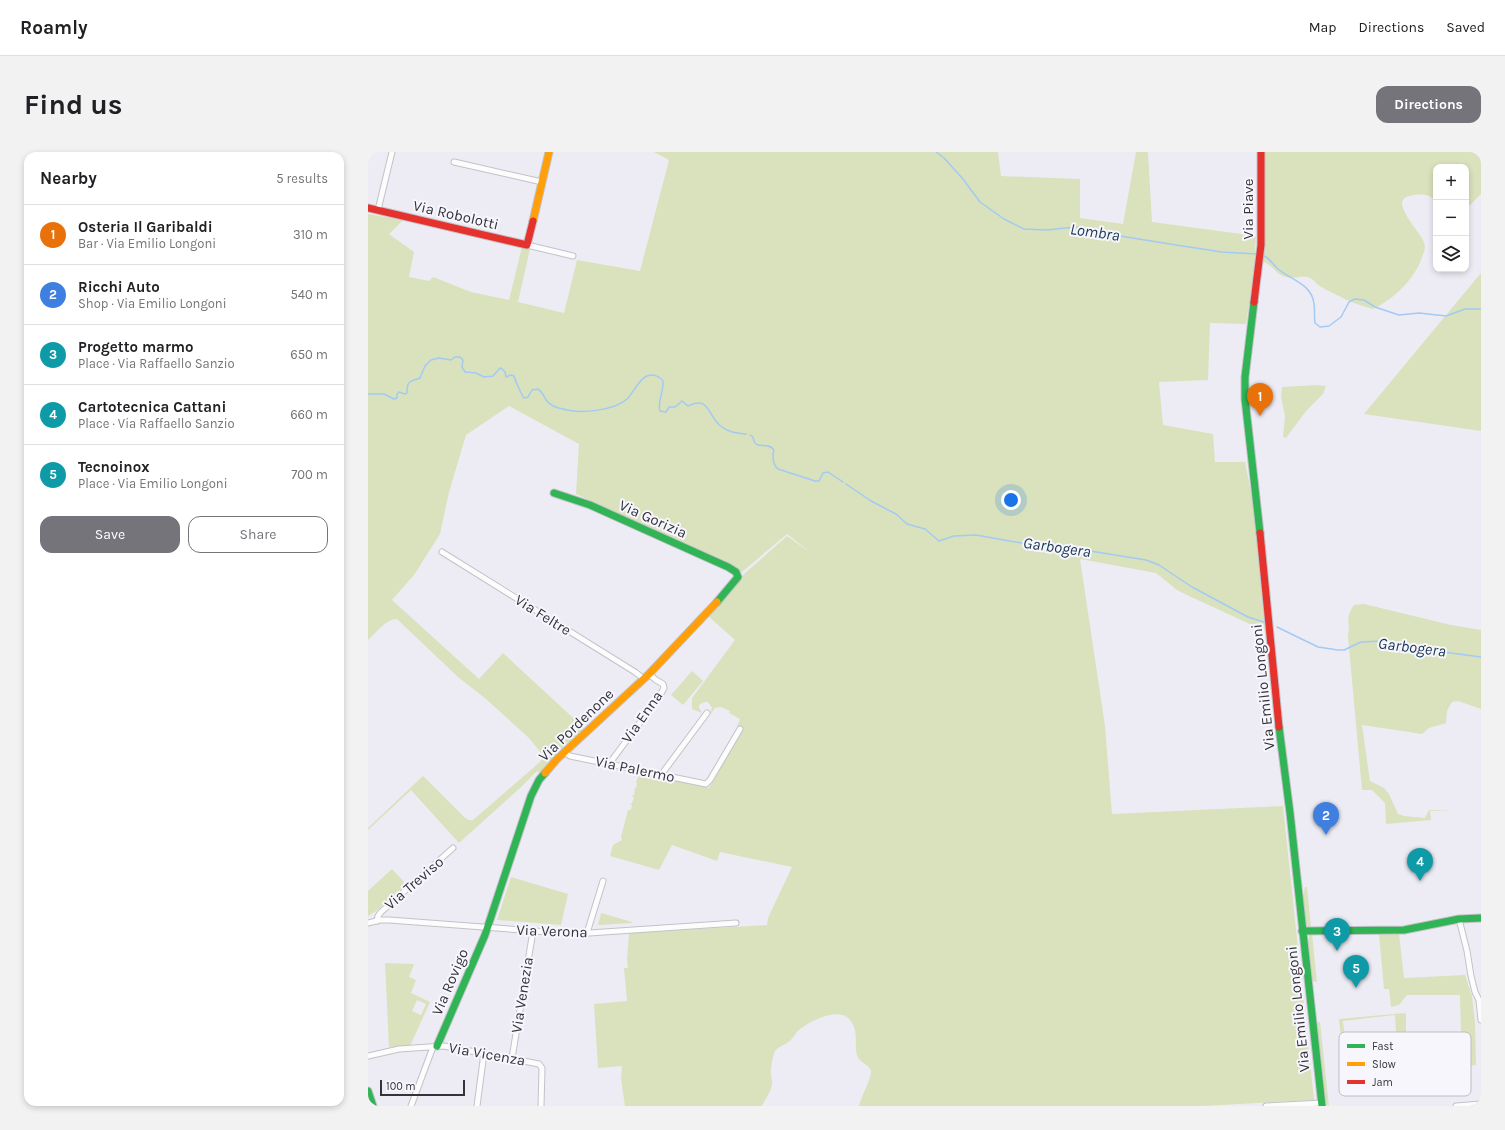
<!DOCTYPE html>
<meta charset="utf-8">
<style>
body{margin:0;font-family:Karla,sans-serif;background:#f2f2f2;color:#202124}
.controls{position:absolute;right:12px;top:12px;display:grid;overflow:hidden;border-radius:8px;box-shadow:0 2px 6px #0003}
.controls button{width:36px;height:36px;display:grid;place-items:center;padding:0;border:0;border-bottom:1px solid #e0e0e0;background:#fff;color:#202124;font:20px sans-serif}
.scale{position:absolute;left:12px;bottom:10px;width:85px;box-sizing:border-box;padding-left:4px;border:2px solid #34333a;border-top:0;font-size:11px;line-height:14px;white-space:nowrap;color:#34333a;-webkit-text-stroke:3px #f7f6fd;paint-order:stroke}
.you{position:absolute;left:643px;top:348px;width:14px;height:14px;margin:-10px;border:3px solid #fff;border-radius:50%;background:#1a73e8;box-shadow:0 0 0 6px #1a73e833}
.badge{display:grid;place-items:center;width:26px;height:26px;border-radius:50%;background:#75747b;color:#fff;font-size:13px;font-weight:700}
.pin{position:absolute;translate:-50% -33px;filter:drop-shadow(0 1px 2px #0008)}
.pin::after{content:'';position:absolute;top:21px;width:14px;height:12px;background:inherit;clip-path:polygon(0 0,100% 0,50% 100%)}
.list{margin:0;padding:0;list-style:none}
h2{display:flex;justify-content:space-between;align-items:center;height:52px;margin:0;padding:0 16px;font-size:17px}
h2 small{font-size:13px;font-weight:400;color:#757577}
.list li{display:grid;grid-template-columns:26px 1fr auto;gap:12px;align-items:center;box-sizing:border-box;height:60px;padding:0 16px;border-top:1px solid #e0e0e0}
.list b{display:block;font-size:15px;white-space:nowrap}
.list p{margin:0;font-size:13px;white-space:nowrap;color:#757577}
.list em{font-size:13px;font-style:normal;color:#757577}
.actions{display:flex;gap:8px;padding:12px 16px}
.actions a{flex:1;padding:9px 0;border:1px solid #75747b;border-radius:12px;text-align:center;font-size:14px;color:#75747b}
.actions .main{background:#75747b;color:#fff}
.icon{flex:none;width:22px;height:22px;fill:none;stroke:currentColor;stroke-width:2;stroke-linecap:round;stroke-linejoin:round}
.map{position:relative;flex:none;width:1113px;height:954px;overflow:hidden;border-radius:12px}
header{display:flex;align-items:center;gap:24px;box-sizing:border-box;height:56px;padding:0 20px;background:#fff;border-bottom:1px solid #e0e0e0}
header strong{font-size:19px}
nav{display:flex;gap:22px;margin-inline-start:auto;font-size:14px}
.intro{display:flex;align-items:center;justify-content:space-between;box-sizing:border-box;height:96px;padding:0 24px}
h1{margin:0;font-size:28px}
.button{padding:10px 18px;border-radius:12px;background:#75747b;color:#fff;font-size:14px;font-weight:700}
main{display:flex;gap:24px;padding:0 24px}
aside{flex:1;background:#fff;border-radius:12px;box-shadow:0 2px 6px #0003}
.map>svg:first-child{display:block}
.green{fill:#d9e2bc;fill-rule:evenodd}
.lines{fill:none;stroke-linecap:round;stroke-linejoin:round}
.stream{stroke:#a2caf4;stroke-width:1.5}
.street-casing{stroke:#c3c2c8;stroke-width:7}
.fast-casing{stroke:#c3c2c8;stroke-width:9}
.slow-casing{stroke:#c3c2c8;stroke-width:9}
.jam-casing{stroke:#c3c2c8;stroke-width:9}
.street{stroke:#fcfcfd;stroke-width:5}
.fast{stroke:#30b455;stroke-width:7}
.slow{stroke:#ff9f0a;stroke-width:7}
.jam{stroke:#e5322d;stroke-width:7}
.labels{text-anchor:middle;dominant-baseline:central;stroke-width:4;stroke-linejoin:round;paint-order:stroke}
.street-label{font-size:15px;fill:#34333a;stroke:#f7f6fd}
.water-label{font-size:16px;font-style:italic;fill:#163551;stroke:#f7f6fd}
.key{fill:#f7f6fd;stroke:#bcbcc2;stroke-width:1}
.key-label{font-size:11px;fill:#34333a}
</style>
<header>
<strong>Roamly</strong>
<nav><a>Map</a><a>Directions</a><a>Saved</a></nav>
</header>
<div class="intro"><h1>Find us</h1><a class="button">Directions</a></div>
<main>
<aside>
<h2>Nearby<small>5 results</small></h2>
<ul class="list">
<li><span class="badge" style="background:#e8710a">1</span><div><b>Osteria Il Garibaldi</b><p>Bar · Via Emilio Longoni</p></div><em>310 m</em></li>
<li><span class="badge" style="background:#3f7fe0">2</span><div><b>Ricchi Auto</b><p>Shop · Via Emilio Longoni</p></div><em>540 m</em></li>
<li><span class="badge" style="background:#0f9aa8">3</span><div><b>Progetto marmo</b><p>Place · Via Raffaello Sanzio</p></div><em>650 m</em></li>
<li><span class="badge" style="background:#0f9aa8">4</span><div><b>Cartotecnica Cattani</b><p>Place · Via Raffaello Sanzio</p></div><em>660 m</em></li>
<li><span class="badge" style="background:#0f9aa8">5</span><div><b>Tecnoinox</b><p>Place · Via Emilio Longoni</p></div><em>700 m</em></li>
</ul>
<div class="actions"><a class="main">Save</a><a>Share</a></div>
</aside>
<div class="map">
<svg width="1113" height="954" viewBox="0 0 1113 954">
<rect width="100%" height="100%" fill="#edecf4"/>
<g class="green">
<path d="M286,0h344l3,24 79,3v39l43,6 13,-72h12l4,70 104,14 -2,36 -8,52 -36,-1 -2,57 -49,2 4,43 50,9 2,28h30l8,40 12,129 -78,-36 -10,-5 -21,-17 -76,-14 25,167 7,88 171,-8 31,294 -112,6h-343c2,-9 13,-29 12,-35 -2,-7 -12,-8 -14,-16 -3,-11 2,-25 -7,-35 -12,-14 -39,1 -50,9 -4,3 -6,8 -10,12 -5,4 -11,5 -15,10 -2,4 -5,19 -4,24 0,3 2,6 1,9 -1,8 -7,15 -10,22h-137l-4,-27 1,-13 -24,2 -4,-64 33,-3 -3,-33h4l-1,-9 2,-26 138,-8 1,-7 24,-51 -72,-15 -3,9 -45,-16 -13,25 -49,-14 3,-11 9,-5 -1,-3 7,-27h3l1,-5 -2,-1 2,-1 2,-5 -2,-2 2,-1 1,-4 -1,-2 2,-1 1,-4 -1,-2 3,-7 8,1 1,-1 61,13 32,-57 -2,-4h-2l3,-8 -11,-6 1,-2 -9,-4 -6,1 -6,8 3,-8 -4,-6h-4l-5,3v3l3,5 -10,-4v-11l43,-58 -27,-24 34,-40 45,-40 24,17 -24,-19 -45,38 -166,-78 3,-50 -70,-38 -43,29 -17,57 -9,42 -26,41 -22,25 87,79 24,-26 81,75 -21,19 -24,26 -2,-2 -17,17 -61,55 -48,-53 -43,40v-2l55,-52 41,41 5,3h4l67,-58 2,-4v-4l-13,-16 -43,-39 -28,-22 -61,-58c-11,0 -21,14 -29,21v-426l35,6 -14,14 25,18 -5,25 20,4 4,-4 38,15 38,8 13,-53 8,2 -12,53 46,11 13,-53 63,11 29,-111z"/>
<path d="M897,0h216v42l-15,15v-42h-30v35c-2,-1 -4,-5 -7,-6 -5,-3 -26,-2 -27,6 -1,11 18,31 22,40 2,5 0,10 -2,15 -7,22 -28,42 -49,52 -19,-5 -36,-13 -53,-23 -4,-2 -6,-6 -10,-8 -7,-3 -15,1 -24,-1 -9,-2 -14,-12 -22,-15z"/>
<polygon points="1113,121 1113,279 996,262"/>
<polygon points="949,233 958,234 955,242 938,259 918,286 915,285 917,264 913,245 914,235"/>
<path d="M996,452l87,21 30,5v79l-23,-8 -6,1 -5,9 -1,12 -17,5 -7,6 -60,-9 8,56 14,7 5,6 9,20 6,2 21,2 4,-8 26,1h-25l1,9 -45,4 -1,-21 -13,-13h-10l-14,-154c3,-15 -4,-17 6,-31z"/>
<polygon points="324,519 335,529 315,553 303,543"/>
<polygon points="24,717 36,730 35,735 8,759 0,764 0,739"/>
<polygon points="143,725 200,742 193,773 129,768"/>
<polygon points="937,735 939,735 943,775 940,775 938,772 935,746"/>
<polygon points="233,761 264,770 264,771 230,773"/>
<polygon points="942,782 944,782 949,830 943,829 940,789"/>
<polygon points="1011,782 1031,782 1036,826 1097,823 1104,844 1107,871 1108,913 1099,914 1098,881 1093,881 1092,843 1039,843 1031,853 1023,855 1021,837 1016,837"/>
<path d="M17,811l29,1 -5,13 7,3 -5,13 19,9 -20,44 -21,1zM49,848l9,4 -5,11 -9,-4z"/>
<polygon points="1036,861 1038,862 1038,884 1019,886 1020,892 989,896 988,885 1028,881 1027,863 975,869 977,887 973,887 971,867"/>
<polygon points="952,870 961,954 956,951 948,871"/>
</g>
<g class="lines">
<g class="stream">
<polyline points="568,0 576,6 595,27 612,50 636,67 656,77 679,78 707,75 746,83 808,93 854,100 889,102"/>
<path d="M896,104c7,3 8,8 14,13 13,11 34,15 36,35 1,6 0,13 1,19l5,4 9,-1 12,-9 8,-15 6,-3 9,1 11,7 24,8 20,-2 27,3 19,-7h16"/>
<path d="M0,242h16l10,5 3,-1v-4l2,-2 6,2 2,-1c0,-13 3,-11 13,-15l5,-12 6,-6 8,-2 12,2 4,-3h5l3,3 -1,7 3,5 11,1 8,4 9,-1 6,-7 2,-1 4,4 1,5 5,-2 3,1c1,4 8,20 10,22l4,-1 4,-7 6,-1c5,3 5,7 9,12 3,4 10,7 16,8 16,5 51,2 64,-10 7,-7 11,-19 20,-23 6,-3 13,1 16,5 1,10 -6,21 -3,30l6,1 3,-5h6l7,-6 6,5c23,-11 19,11 34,21 8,6 15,6 24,7"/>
<path d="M382,283l3,2c2,15 14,3 21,13 -2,6 -1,15 4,19l37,12h4l4,-8 5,-1 15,10"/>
<polyline points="478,332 503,349 528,362 539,372 557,377 571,389 586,384 608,383 659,392 716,398 778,408 791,413 824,435 880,465 899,471"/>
<polyline points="909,475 950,495 970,498 976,498 993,490 1015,489 1083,501 1113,505"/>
</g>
<g class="street-casing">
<g id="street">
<polyline points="86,10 174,30"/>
<polyline points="10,58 24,0"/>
<polyline points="159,93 205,104"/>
<polyline points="74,400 267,520 276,527"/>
<polyline points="196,600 202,604 338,632 342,628 372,577"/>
<polyline points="241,612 291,545 296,536 295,532 288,528 281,522"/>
<polyline points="293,623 339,561"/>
<polyline points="1091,767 1099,799 1103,824 1107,840 1111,848 1113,868"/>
<polyline points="9,769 10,764 13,760 85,696"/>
<polyline points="0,771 12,768 21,768 207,782 368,771"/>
<polyline points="219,781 235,729"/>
<polyline points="0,904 31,897 76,894 171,912 174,916 173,954"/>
<polyline points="144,906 165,779"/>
<polyline points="43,954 65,895"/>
<polyline points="109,954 116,901"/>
<polyline points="898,954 954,951"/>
<polyline points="1088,954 1113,952"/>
</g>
</g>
<g class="fast-casing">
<g id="fast">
<polyline points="886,150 877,225 877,247 892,381"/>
<polyline points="186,341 222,353 360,415 368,420 370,425 349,450"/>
<polyline points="911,575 922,661 954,954"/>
<polyline points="934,779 1036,778 1091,767 1113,766"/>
<polyline points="69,894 117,783 163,644 171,628 177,621"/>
<polyline points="0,939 5,954"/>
</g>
</g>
<g class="slow-casing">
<g id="slow">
<polyline points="165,69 181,0"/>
<polyline points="177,621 189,607 281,522 349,450"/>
</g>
</g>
<g class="jam-casing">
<g id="jam">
<polyline points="0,56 159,93 165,69"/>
<polyline points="886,150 893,93 893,0"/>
<polyline points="892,381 911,575"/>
</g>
</g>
<use href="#street" class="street"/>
<use href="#fast" class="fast"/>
<use href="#slow" class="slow"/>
<use href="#jam" class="jam"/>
</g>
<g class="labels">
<g class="street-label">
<text transform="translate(880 57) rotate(-90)">Via Piave</text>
<text transform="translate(88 63) rotate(13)">Via Robolotti</text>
<text transform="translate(285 367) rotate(24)">Via Gorizia</text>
<text transform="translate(175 463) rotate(32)">Via Feltre</text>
<text transform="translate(895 535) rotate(-96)">Via Emilio Longoni</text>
<text transform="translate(274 565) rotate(-55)">Via Enna</text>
<text transform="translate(208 573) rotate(-44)">Via Pordenone</text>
<text transform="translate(267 617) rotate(12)">Via Palermo</text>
<text transform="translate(46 731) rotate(-41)">Via Treviso</text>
<text transform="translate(184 779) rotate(2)">Via Verona</text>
<text transform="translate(82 830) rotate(-67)">Via Rovigo</text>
<text transform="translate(154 843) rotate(-81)">Via Venezia</text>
<text transform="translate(930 857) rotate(-96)">Via Emilio Longoni</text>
<text transform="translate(119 902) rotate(10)">Via Vicenza</text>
</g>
<g class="water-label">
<text transform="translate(727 80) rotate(8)">Lombra</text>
<text transform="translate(689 395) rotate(8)">Garbogera</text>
<text transform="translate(1044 495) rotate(7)">Garbogera</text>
</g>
</g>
<rect x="971" y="880" width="132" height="64" rx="6" class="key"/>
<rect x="979" y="892" width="18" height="4" fill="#30b455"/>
<rect x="979" y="910" width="18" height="4" fill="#ff9f0a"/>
<rect x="979" y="928" width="18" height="4" fill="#e5322d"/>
<g class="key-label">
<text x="1004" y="898">Fast</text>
<text x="1004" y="916">Slow</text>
<text x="1004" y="934">Jam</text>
</g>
</svg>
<div class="controls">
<button>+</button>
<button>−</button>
<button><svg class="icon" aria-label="layers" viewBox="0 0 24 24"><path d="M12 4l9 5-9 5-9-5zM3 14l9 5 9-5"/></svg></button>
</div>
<div class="scale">100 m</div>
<div class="you"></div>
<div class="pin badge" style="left:892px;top:264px;background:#e8710a">1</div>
<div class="pin badge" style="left:958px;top:683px;background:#3f7fe0">2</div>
<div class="pin badge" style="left:969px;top:799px;background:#0f9aa8">3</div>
<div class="pin badge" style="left:1052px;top:729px;background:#0f9aa8">4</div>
<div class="pin badge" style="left:988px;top:836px;background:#0f9aa8">5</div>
</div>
</main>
